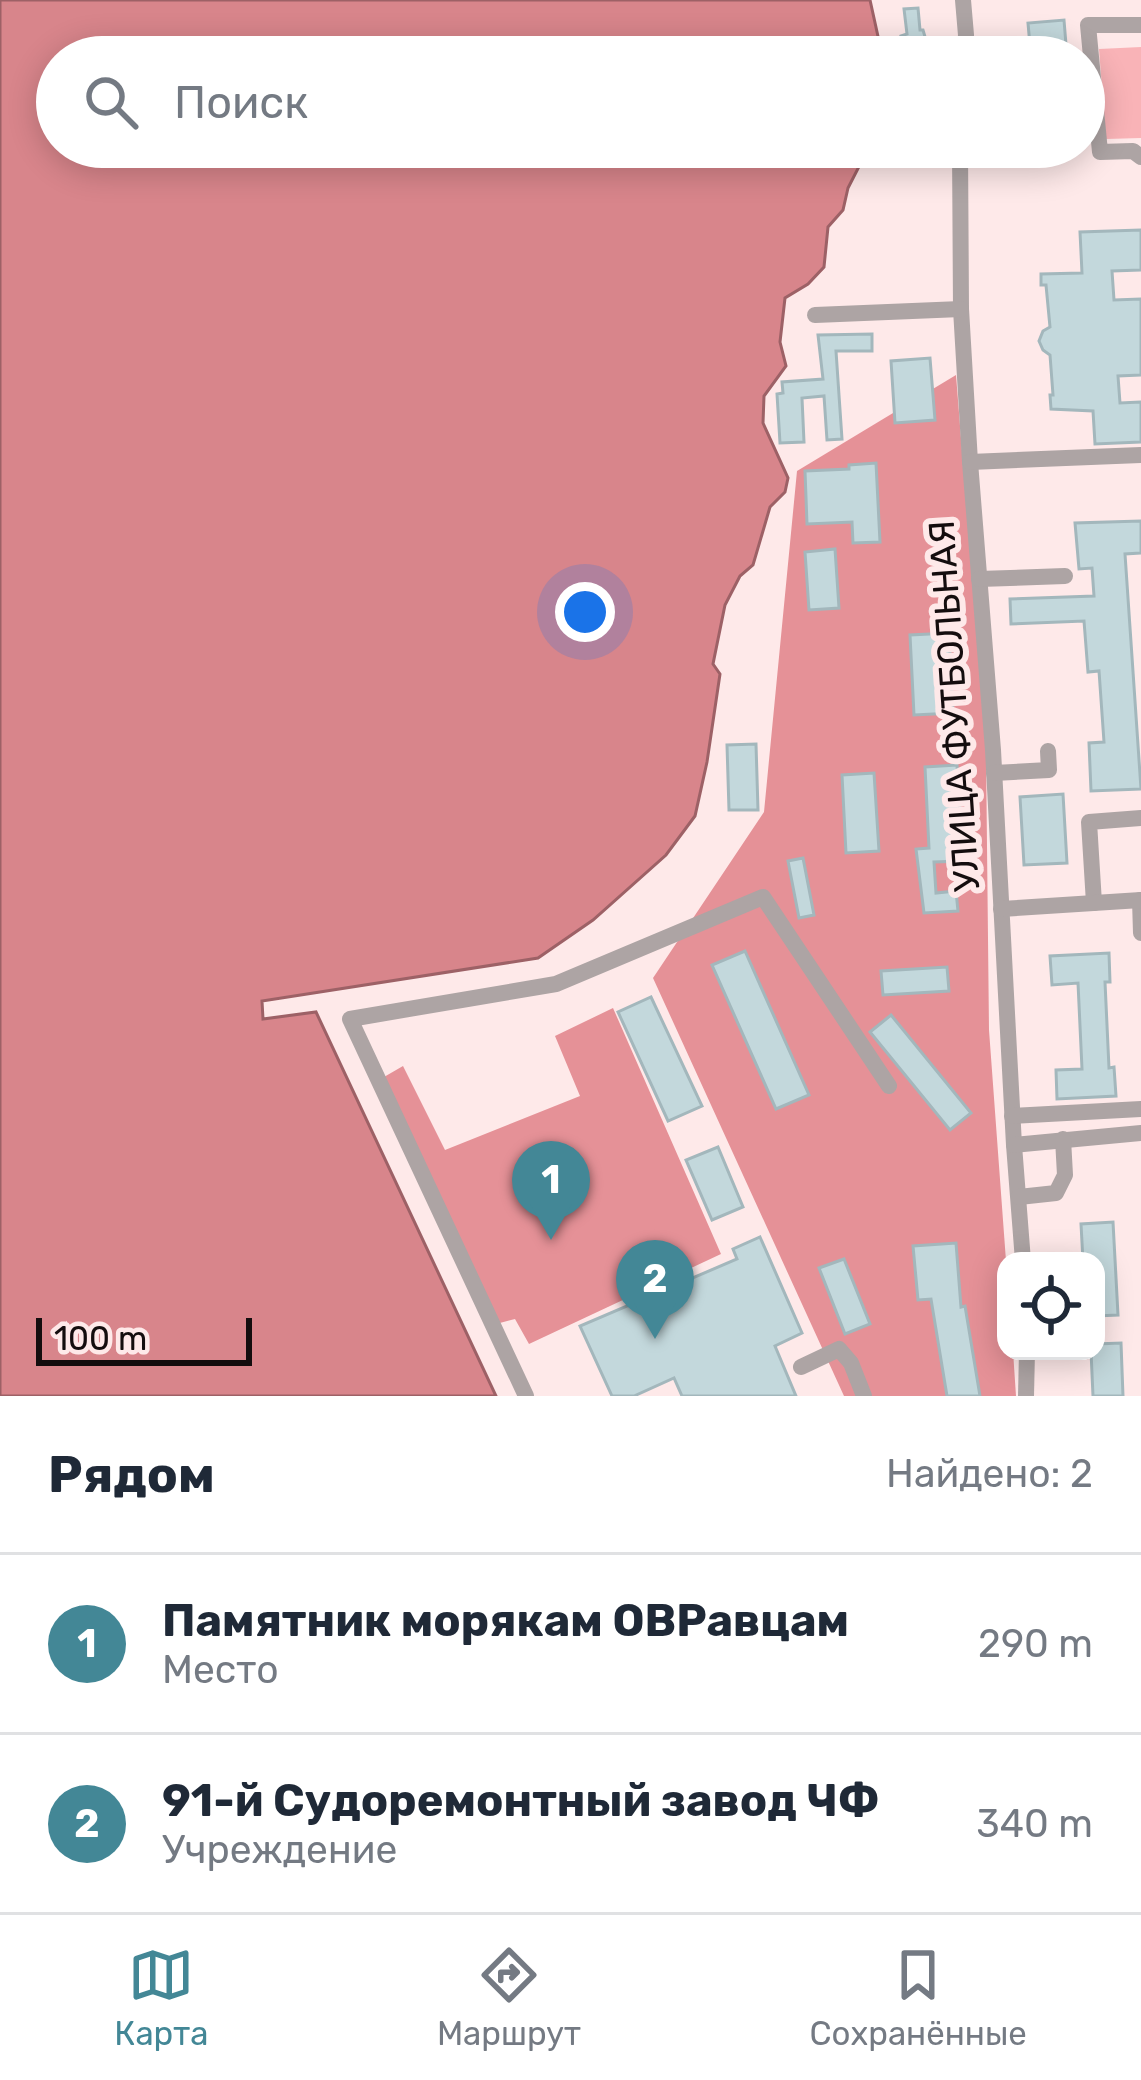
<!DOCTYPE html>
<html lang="ru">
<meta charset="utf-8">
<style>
body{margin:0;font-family:Rubik,sans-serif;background:#f2f2f3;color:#1f2937}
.controls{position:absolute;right:36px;bottom:36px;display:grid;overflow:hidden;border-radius:24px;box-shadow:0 6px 30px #0003}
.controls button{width:108px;height:108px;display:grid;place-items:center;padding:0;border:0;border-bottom:3px solid #e0e1e3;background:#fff;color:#1f2937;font:60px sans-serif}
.scale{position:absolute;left:36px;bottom:30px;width:216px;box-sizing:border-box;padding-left:12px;border:6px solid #140d0e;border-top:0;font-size:33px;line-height:42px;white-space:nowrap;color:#140d0e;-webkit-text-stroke:9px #fee9e9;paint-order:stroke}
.you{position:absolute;left:585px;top:612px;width:42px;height:42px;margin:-30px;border:9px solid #fff;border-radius:50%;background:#1a73e8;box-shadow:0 0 0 18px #1a73e833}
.badge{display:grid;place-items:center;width:78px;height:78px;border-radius:50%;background:#438796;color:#fff;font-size:39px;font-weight:700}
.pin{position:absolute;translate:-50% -99px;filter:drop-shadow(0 3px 6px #0008)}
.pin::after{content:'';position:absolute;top:63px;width:42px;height:36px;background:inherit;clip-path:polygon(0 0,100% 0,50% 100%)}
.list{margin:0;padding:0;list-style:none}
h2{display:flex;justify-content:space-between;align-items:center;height:156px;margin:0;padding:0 48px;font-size:51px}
h2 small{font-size:39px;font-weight:400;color:#747a83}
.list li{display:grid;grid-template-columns:78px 1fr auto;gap:36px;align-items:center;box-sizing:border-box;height:180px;padding:0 48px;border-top:3px solid #e0e1e3}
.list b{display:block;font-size:45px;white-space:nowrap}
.list p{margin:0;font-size:39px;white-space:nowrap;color:#747a83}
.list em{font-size:39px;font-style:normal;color:#747a83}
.icon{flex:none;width:66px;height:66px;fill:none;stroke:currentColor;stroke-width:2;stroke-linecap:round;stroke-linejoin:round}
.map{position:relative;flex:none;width:1141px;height:1396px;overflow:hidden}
.search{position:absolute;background:#fff;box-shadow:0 6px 30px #0003;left:36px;right:36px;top:36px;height:132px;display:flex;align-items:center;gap:30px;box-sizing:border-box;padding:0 42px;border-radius:66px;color:#747a83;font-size:45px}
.sheet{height:516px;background:#fff}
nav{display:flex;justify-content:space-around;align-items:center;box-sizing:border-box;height:168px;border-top:3px solid #e0e1e3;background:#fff;font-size:33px;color:#747a83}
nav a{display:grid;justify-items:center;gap:6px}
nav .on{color:#438796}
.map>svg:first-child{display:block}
.green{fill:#f9b3b7}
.forest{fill:#e59197}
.water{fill:#d8858b;stroke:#9d6166;stroke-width:3}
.building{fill:#c3d8dc;stroke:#a3b7bc;stroke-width:3}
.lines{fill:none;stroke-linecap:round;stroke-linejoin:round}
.minor{stroke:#ada4a4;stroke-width:16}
.labels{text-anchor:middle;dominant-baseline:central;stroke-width:12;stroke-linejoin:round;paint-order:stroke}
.street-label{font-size:36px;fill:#140d0e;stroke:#fee9e9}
</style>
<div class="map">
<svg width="1141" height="1396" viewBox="0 0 1141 1396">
<rect width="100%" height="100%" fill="#fee9e9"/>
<polygon class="green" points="1141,47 1141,138 1106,139 1099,49"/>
<g class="forest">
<polygon points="956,375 986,753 989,1030 1006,1261 1006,1351 1013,1351 1016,1396 844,1396 653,978 764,812 797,471"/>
<polygon points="613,1008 721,1254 529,1344 515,1319 496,1324 384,1077 403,1066 445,1150 580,1096 555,1036"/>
</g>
<polygon class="water" points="0,0 870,0 879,41 865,41 864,49 881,49 882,57 57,57 57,147 869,147 848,188 843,210 828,227 824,267 808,284 785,298 780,342 786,366 764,396 763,423 788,478 785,492 770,507 753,565 740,576 725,605 713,664 720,674 707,762 695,816 666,855 593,920 538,958 262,1001 263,1019 316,1012 496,1396 0,1396"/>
<g class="building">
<polygon points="918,8 920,30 923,30 931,57 907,57 901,36 907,34 904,9"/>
<polygon points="1064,20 1067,57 1031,57 1028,23"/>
<polygon points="1141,230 1141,270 1112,271 1114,300 1141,299 1141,375 1118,376 1120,403 1141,402 1141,442 1095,444 1093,411 1051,409 1050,395 1053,395 1050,355 1043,350 1039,341 1043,331 1050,327 1046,285 1041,285 1041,274 1082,273 1080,232"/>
<polygon points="872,334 872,351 836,351 842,439 827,440 824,396 802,398 804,442 780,443 777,394 783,393 782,382 823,379 818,335"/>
<polygon points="930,358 935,420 895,423 891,361"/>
<polygon points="876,463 880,542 853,543 852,522 807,524 805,471 849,469 849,465"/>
<polygon points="1141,521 1141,553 1125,554 1141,789 1091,791 1089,743 1104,742 1099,671 1088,672 1084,621 1011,624 1010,599 1094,596 1092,568 1079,569 1075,523"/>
<polygon points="835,549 839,608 809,610 805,552"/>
<polygon points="949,633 953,713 914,715 910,635"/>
<polygon points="756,744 758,810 729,810 727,745"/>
<polygon points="957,765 963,861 934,862 936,893 956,891 958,911 924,913 916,849 929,848 925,767"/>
<polygon points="874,773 879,851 846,853 842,775"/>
<polygon points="1063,794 1067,863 1024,865 1020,797"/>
<polygon points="803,858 814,915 799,918 788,861"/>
<polygon points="745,951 809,1095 776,1109 712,965"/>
<polygon points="1109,953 1110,982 1105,982 1109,1068 1114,1067 1116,1096 1057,1099 1056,1070 1082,1069 1078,983 1052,985 1050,956"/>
<polygon points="947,967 949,991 883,995 881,971"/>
<polygon points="651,997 702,1106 668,1121 618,1012"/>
<polygon points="891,1015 971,1113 950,1130 870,1032"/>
<polygon points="718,1147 743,1207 712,1220 686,1160"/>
<polygon points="1113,1222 1118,1315 1096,1316 1096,1261 1083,1261 1081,1224"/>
<polygon points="760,1237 802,1333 775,1346 796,1396 682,1396 674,1378 634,1396 612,1396 580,1326 737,1259 733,1249"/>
<polygon points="956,1243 961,1307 965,1306 980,1396 947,1396 931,1299 918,1300 913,1246"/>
<polygon points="844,1259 870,1324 845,1334 819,1268"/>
<polygon points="1121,1343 1123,1396 1093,1396 1091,1351 1096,1351 1096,1344"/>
</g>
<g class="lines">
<g class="minor">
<polyline points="963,0 966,35 964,57"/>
<polyline points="1141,25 1088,25 1100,152 1133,151 1141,157"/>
<polyline points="960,147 961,309 970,462 993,750 1014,1145 1023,1261"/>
<polyline points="815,315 961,309"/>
<polyline points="970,462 1141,455"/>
<polyline points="979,579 1065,576"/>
<polyline points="994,773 1049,770 1048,751"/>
<polyline points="1140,900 1141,933"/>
<polyline points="1094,903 1089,822 1141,818"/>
<polyline points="1001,909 1141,900"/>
<polyline points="1012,1116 1141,1109"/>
<polyline points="1014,1145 1141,1133"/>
<polyline points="1019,1197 1056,1193 1065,1175 1063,1139"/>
<polyline points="801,1367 839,1349 851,1363 864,1396"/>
<polyline points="526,1396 350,1019 556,984 763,897 889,1086"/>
<polyline points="1026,1396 1027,1351"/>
</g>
</g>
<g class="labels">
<g class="street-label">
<text transform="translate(954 706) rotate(-94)">УЛИЦА ФУТБОЛЬНАЯ</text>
</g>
</g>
</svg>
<div class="controls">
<button><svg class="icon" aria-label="locate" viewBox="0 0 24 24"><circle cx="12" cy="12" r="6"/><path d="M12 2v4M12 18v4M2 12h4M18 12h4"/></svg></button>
</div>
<div class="scale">100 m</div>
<div class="you"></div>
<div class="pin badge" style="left:551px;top:1240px">1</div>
<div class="pin badge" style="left:655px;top:1339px">2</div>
<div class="search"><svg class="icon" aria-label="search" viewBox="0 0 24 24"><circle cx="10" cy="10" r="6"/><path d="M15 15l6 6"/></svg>Поиск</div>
</div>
<section class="sheet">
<h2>Рядом<small>Найдено: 2</small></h2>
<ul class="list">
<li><span class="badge">1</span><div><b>Памятник морякам ОВРавцам</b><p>Место</p></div><em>290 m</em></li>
<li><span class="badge">2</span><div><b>91-й Судоремонтный завод ЧФ</b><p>Учреждение</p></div><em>340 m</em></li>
</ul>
</section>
<nav>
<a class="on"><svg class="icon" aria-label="map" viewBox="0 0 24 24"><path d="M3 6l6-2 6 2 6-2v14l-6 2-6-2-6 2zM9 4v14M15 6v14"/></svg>Карта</a>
<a><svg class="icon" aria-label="directions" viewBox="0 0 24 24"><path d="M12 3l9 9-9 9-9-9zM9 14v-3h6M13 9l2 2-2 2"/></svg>Маршрут</a>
<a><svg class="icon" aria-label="saved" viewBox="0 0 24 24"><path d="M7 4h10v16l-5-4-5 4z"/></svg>Сохранённые</a>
</nav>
